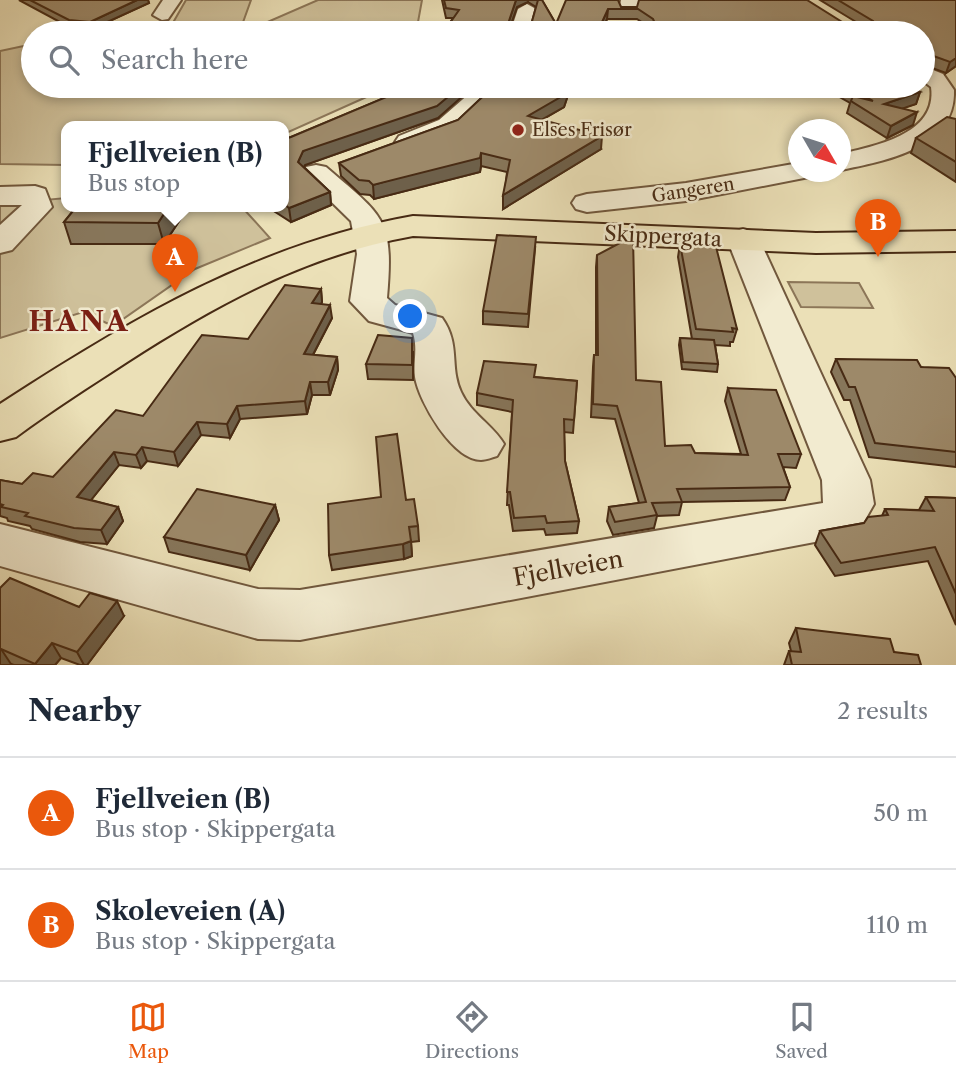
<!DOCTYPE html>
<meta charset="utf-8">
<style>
body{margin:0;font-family:"Libre Caslon Text",serif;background:#f2f2f3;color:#1f2937}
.compass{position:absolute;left:788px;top:119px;width:63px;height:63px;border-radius:50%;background:#fff;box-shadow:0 4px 10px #0003;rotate:129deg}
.you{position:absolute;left:411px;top:317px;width:24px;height:24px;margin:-18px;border:5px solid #fff;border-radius:50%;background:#1a73e8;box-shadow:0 0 0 10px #1a73e833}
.badge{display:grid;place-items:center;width:46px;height:46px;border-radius:50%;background:#ea580c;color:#fff;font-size:23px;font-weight:700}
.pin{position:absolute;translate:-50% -58px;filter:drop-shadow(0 2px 4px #0008)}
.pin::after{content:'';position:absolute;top:37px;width:24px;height:21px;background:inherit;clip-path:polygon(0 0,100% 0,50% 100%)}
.popup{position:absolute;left:61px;top:121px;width:228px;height:91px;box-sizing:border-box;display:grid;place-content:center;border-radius:14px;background:#fff;filter:drop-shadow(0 2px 5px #0005);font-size:23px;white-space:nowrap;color:#747a83}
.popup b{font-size:26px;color:#1f2937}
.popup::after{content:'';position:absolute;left:50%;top:100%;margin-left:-14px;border:14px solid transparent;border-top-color:#fff}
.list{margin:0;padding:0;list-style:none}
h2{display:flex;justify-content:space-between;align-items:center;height:91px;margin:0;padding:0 28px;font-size:30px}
h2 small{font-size:23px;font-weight:400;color:#747a83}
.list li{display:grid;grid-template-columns:46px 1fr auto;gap:21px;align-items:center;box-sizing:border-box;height:112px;padding:0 28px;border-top:2px solid #e0e1e3}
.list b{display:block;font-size:26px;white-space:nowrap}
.list p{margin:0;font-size:23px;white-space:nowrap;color:#747a83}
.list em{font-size:23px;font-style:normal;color:#747a83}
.icon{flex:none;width:38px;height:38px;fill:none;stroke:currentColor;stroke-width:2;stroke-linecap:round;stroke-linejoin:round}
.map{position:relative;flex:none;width:956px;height:665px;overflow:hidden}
.search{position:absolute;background:#fff;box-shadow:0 4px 10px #0003;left:21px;right:21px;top:21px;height:77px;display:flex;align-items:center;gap:18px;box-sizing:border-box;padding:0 24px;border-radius:38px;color:#747a83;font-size:26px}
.sheet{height:315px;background:#fff}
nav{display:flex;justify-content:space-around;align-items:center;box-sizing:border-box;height:98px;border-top:2px solid #e0e1e3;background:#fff;font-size:19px;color:#747a83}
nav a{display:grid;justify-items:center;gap:4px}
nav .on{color:#ea580c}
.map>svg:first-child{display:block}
.green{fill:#cfc19b;stroke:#8c7658;stroke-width:2}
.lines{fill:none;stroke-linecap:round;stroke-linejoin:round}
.minor-casing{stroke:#71583d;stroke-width:4}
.major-casing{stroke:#482b14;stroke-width:4}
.minor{fill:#f2ebd0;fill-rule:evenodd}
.major{fill:#ebe0b7;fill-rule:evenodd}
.wall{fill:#87765a;stroke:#482b14;stroke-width:2;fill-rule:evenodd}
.shaded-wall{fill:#6e604a;stroke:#482b14;stroke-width:2}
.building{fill:#9d8969;stroke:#482b14;stroke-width:2}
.poi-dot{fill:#8f2418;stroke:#f2ebd0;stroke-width:2.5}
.labels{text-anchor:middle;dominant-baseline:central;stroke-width:5;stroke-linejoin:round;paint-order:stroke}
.far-poi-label{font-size:18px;fill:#482b14;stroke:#f2ebd0;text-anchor:start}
.far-street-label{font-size:18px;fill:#482b14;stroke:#f2ebd0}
.street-label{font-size:21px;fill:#482b14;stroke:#f2ebd0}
.near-street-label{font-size:24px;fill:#482b14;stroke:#f2ebd0}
.district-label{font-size:28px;font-weight:bold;letter-spacing:2px;fill:#7a1f14;stroke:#f2ebd0}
</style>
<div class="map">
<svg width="956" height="665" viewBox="0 0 956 665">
<rect width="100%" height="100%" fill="#ebe0b7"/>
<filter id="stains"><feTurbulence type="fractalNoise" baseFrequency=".00286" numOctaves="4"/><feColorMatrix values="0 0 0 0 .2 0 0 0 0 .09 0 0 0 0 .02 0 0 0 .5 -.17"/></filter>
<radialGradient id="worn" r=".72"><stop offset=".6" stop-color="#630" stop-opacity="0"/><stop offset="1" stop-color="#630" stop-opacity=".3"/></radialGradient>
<g class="green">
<polygon points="186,0 251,0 242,25 170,28"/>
<polygon points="318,0 422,0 416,33 242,33"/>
<polygon points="33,44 33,86 391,86 284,134 284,126 66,126 66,165 0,164 0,51"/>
<polygon points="66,198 66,206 241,206 270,238 195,269 113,326 83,312 0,338 0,204"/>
<polygon points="788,282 859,283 873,308 801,307"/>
</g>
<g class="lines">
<g class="minor-casing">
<g id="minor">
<polygon points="163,0 181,0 168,19 162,20 153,15"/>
<polygon points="621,0 639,0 634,15 622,15 619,11"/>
<polygon points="527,4 536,9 529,33 510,33 518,9"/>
<path d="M923,66l20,8 11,16c2,59 -70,71 -113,80v-16c32,-8 97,-19 90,-67l-8,-6z"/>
<path d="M478,86h24c-17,25 -71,70 -103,62l-4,-6 4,-6 40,-16z"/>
<polygon points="799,163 799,172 813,172 809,177 686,201 587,212 576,209 572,203 576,197 587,194 686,183"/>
<path d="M316,165l10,2c58,50 68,51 61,131l8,7 47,13c19,27 7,48 19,74 10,22 32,33 43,52l-7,12c-4,1 -11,4 -16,4 -28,0 -62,-58 -66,-83 -2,-15 3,-28 -2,-44l-44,-12 -19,-20 7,-47 -6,-33 -49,-48 4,-6z"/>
<polygon points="35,186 45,189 52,207 12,250 0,253 0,225 22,205 0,205 0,187"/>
<polygon points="743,229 754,232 759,239 870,480 874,504 857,534 300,640 258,639 0,566 0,524 258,589 300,590 823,503 822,480 727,239 732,232"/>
</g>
</g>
<g class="major-casing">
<path id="major" d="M413,216l403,17 140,-2v20l-140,2 -403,-17c-107,19 -196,68 -286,126 -38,25 -75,48 -111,75l-16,4v-37c129,-84 259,-161 413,-188z"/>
</g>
<use href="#minor" class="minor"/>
<use href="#major" class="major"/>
</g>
<g class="wall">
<polygon points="19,0 148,0 149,3 92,29 71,28"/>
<path d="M442,0h100l14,24 62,-21 3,4 240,18 -41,-25h136v66l-10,7 -22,-8 -1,4v-36h-269l-2,-4 -15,-10h-30l-6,14h-158l10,-15h-7zM528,2l8,5 -5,18 -20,-1 6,-17z"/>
<polygon points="494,86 571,86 564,107 542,120 601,149 503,209 507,172 481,166 480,172 374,199 370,195 360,194 341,176 339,163 458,120"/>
<polygon points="820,86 901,86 920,92 916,104 902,108 913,125 887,138 847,113 850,103"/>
<polygon points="408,88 438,118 305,165 304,167 330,192 331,205 291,222 266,206 284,206 284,139 291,137"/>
<polygon points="956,119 956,182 911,153 916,138"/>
<polygon points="77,206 186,206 187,209 164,244 71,244 64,222"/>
<polygon points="680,244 737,329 733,342 730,342 730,346 715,345 718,364 717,372 682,369 679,345 680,338 692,339 678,257"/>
<polygon points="535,249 528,327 483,324 483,311"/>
<polygon points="597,255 636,380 665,446 695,453 741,454 725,401 728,388 801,454 796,468 783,467 790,487 785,500 682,502 679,515 657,516 654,528 613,535 607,521 609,507 639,503 615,419 591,417 593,367 594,355 596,355 596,267"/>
<polygon points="321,289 322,302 321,304 332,318 313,355 337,357 338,370 330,395 312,395 307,414 240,419 230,438 201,435 178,466 147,461 141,468 119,465 91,500 118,507 123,521 107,544 80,542 32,529 30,526 8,521 7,518 0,516 0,480 22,484 53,477 143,416 248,339"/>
<polygon points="413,352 413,380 368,379 366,364"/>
<polygon points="836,359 921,367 956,378 956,467 869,457 850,400 844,400 831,372"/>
<polygon points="535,377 577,381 573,433 564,432 565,461 579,521 577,533 546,535 544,529 513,531 509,505 507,505 512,412 477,405 477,393"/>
<polygon points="926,497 956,498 956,625 928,561 835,576 815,545 820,531 864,523 882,516 885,509 919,510"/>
<polygon points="406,500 418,526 419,541 411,542 412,556 404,559 332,570 329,555"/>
<polygon points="275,505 279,520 250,570 169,552 164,537"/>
<polygon points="0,588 79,607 124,616 87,665 80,665 61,658 55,665 14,665 11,664 10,665 0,665"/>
<polygon points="796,628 894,652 921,665 784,665 789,651 791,651 789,643"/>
</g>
<g class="shaded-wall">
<polygon points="137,0 148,0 149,3 92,29 90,22"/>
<polygon points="516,0 528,0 528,2 517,7 508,33 508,24"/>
<polygon points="608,9 607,19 601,33 597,33"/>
<polygon points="956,58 956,66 946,73 950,62"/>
<polygon points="461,86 474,86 438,118 305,165 300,175 298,162 303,151"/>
<polygon points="568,86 571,86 564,107 527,128 528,116"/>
<polygon points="920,92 916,104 881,116 884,104"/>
<polygon points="917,112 913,125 887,138 891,126"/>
<polygon points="602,136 601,149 503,209 503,195"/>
<polygon points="481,153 481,166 480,172 374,199 373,185"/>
<polygon points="330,192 331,205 291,222 289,208"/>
<polygon points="169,206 186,206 187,209 164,244 158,223"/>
<polygon points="321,289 322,302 314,316 312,303"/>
<polygon points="330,305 332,318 306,368 304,354"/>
<polygon points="337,357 338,370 330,395 328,382"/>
<polygon points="310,382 312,395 307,414 305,401"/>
<polygon points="237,406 240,419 230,438 227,424"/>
<polygon points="197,422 201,435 178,466 174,452"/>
<polygon points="142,447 147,461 141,468 136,455"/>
<polygon points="114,452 119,465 83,510 77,497"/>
<polygon points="275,505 279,520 250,570 246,555"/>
<polygon points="118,507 123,521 107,544 101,530"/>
<polygon points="411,541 412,556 404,559 403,544"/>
<polygon points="117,601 124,616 87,665 84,665 77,652"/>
<polygon points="52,643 61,658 55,665 36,665 35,664"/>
<polygon points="1,649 11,664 10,665 0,665 0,650"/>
</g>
<g class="building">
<polygon points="30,0 137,0 90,22 69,20"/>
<polygon points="444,0 516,0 508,24 531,25 538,0 542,0 556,24 566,0 618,0 621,7 637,7 639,0 807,0 847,25 872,25 873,21 838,0 956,0 956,58 950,62 925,53 924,65 923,65 923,33 674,33 670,31 658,30 653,19 638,9 608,9 597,33 443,33 459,10 446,8"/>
<polygon points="410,86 461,86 437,106 303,151 298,162 330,192 289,208 284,204 284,139 291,137 408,88"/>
<polygon points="494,86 568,86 564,95 528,116 602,136 503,195 510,160 481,153 480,158 373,185 369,181 359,180 339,163 458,120"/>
<polygon points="844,86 901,86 920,92 884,104 917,112 891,126 851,101 853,96 873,101"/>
<polygon points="947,117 956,119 956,162 916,138"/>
<polygon points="77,206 169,206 158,223 64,222"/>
<polygon points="497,235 536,237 528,314 483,311"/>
<polygon points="633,236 636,380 661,382 665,446 691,445 695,453 748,455 728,388 776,390 801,454 778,454 790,487 677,489 682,502 652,503 657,515 615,522 609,507 646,502 617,406 593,404 594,355 598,355 597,255"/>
<polygon points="683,242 715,243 737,329 732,328 733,332 696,329 680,244"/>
<polygon points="285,285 321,289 312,303 330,305 304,354 337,357 328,382 310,382 305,401 237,406 227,424 197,422 174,452 142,447 136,455 114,452 77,497 118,507 101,530 74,528 25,516 28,513 1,507 3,505 0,504 0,480 22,484 33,473 53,477 116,410 143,416 202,335 248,339"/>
<polygon points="378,335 412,338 412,365 366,364"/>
<polygon points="680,338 714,340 718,364 683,362"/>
<polygon points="836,359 917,360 921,367 949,368 956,378 956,452 875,443 855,387 849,387"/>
<polygon points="484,361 536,365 534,377 577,381 574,420 564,419 565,461 579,521 547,523 545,516 514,518 510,492 507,492 513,400 477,393"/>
<polygon points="397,434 406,500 414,499 418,526 409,527 411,541 403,544 329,555 328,504 381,497 376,437"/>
<polygon points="197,489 275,505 246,555 164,537"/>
<polygon points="926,497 956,498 956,594 935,547 841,563 820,531 864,523 868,517 888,515 885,509 934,511"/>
<polygon points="10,578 79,607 90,593 117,601 77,652 52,643 35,664 1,649 0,650 0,588"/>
<polygon points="796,628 890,639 894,652 918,655 921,665 792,665 789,651 801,652"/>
</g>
<circle class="poi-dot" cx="518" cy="130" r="7"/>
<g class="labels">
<g class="far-poi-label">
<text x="532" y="130">Elses Frisør</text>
</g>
<g class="far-street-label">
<text transform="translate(693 190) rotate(-9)">Gangeren</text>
</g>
<g class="street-label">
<text transform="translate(663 236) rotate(3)">Skippergata</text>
</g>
<g class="near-street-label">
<text transform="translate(568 568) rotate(-10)">Fjellveien</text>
</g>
<g class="district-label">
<text x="79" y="321">HANA</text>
</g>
</g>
<rect width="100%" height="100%" filter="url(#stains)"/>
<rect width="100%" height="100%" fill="url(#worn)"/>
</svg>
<svg class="compass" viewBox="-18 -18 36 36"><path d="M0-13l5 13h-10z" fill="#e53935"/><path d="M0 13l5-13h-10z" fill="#747a83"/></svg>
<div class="you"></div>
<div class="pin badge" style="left:175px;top:292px">A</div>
<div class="popup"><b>Fjellveien (B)</b>Bus stop</div>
<div class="pin badge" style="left:878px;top:257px">B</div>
<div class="search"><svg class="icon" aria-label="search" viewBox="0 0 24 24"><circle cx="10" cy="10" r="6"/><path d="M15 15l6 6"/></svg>Search here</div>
</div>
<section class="sheet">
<h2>Nearby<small>2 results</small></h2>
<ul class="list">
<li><span class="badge">A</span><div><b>Fjellveien (B)</b><p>Bus stop · Skippergata</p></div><em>50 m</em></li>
<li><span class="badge">B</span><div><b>Skoleveien (A)</b><p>Bus stop · Skippergata</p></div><em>110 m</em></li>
</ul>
</section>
<nav>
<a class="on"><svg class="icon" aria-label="map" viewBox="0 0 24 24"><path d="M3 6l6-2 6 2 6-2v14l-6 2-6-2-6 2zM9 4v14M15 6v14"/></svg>Map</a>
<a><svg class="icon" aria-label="directions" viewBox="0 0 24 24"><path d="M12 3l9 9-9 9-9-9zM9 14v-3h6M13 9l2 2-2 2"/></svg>Directions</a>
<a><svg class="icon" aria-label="saved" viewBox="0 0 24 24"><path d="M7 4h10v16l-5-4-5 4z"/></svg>Saved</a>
</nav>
